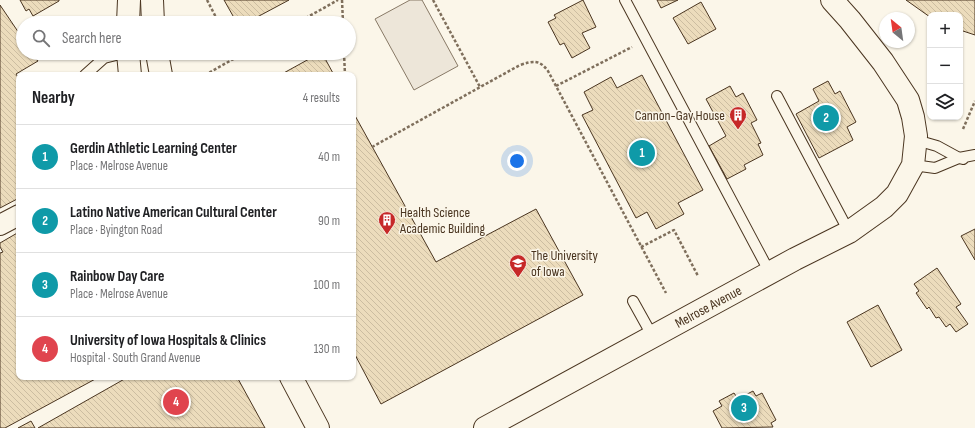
<!DOCTYPE html>
<meta charset="utf-8">
<style>
body{margin:0;font-family:"Sofia Sans Condensed",sans-serif;background:#f2f2f2;color:#202124}
.controls{position:absolute;right:12px;top:12px;display:grid;overflow:hidden;border-radius:8px;box-shadow:0 1px 3px #0004}
.controls button{width:36px;height:36px;display:grid;place-items:center;padding:0;border:0;border-bottom:1px solid #e0e0e0;background:#fff;color:#202124;font:20px sans-serif}
.compass{position:absolute;left:879px;top:12px;width:36px;height:36px;border-radius:50%;background:#fff;box-shadow:0 1px 3px #0004;rotate:331deg}
.you{position:absolute;left:517px;top:161px;width:14px;height:14px;margin:-10px;border:3px solid #fff;border-radius:50%;background:#1a73e8;box-shadow:0 0 0 6px #1a73e833}
.badge{display:grid;place-items:center;width:26px;height:26px;border-radius:50%;background:#ea580c;color:#fff;font-size:13px;font-weight:700}
.pin{position:absolute;translate:-50% -50%;border:2px solid #fff;box-shadow:0 1px 4px #0006}
.list{margin:0;padding:0;list-style:none}
h2{display:flex;justify-content:space-between;align-items:center;height:52px;margin:0;padding:0 16px;font-size:17px}
h2 small{font-size:13px;font-weight:400;color:#757577}
.list li{display:grid;grid-template-columns:26px 1fr auto;gap:12px;align-items:center;box-sizing:border-box;height:64px;padding:0 16px;border-top:1px solid #e0e0e0}
.list b{display:block;font-size:15px;white-space:nowrap}
.list p{margin:0;font-size:13px;white-space:nowrap;color:#757577}
.list em{font-size:13px;font-style:normal;color:#757577}
.icon{flex:none;width:22px;height:22px;fill:none;stroke:currentColor;stroke-width:2;stroke-linecap:round;stroke-linejoin:round}
.map{position:relative;flex:none;width:975px;height:428px;overflow:hidden}
.search{position:absolute;background:#fff;box-shadow:0 1px 3px #0004;left:16px;top:16px;width:340px;height:44px;display:flex;align-items:center;gap:10px;box-sizing:border-box;padding:0 14px;border-radius:22px;color:#757577;font-size:15px}
.panel{position:absolute;background:#fff;box-shadow:0 1px 3px #0004;left:16px;top:72px;width:340px;height:308px;border-radius:8px}
.map>svg:first-child{display:block}
.park{fill:#ede6d9;stroke:#887966}
.building{fill:url(#building-back-hatch);stroke:#4a3520}
.lines{fill:none;stroke-linecap:round;stroke-linejoin:round}
.lane-casing{stroke:#4a3520;stroke-width:12}
.street-casing{stroke:#4a3520;stroke-width:22}
.secondary-casing{stroke:#4a3520;stroke-width:24}
.path{stroke:#7f6f5c;stroke-width:2.5;stroke-dasharray:3 2;stroke-linecap:butt}
.lane{stroke:#fbf6e9;stroke-width:10}
.street{stroke:#fbf6e9;stroke-width:20}
.secondary{stroke:#fbf6e9;stroke-width:22}
.labels{text-anchor:middle;dominant-baseline:central;stroke-width:3;stroke-linejoin:round;paint-order:stroke}
.poi-label{font-size:14px;fill:#4a3520;stroke:#fbf6e9;text-anchor:start}
.street-label{font-size:14px;fill:#4a3520;stroke:#fbf6e9}
</style>
<div class="map">
<svg width="975" height="428" viewBox="0 0 975 428">
<defs>
<pattern id="building-back-hatch" width="6" height="6" patternUnits="userSpaceOnUse"><rect width="6" height="6" fill="#ecdcbc"/><path d="M-1 5l2 2M0 0l6 6M5-1l2 2" fill="none" stroke="#ccbda1"/></pattern>
</defs>
<rect width="100%" height="100%" fill="#fbf6e9"/>
<polygon class="park" points="410,0 422,0 458,66 414,90 375,19"/>
<g class="building">
<polygon points="20,0 59,0 59,1 33,16 29,9 26,11"/>
<polygon points="224,0 289,0 246,23 237,23"/>
<polygon points="583,0 596,27 582,33 590,48 572,58 564,43 560,45 548,22 556,18 554,15"/>
<polygon points="657,0 678,0 661,8"/>
<polygon points="906,0 975,0 975,35 960,30 960,15 930,15 930,17"/>
<polygon points="701,2 716,29 688,44 673,18"/>
<polygon points="0,5 23,39 23,53 32,53 38,61 16,74 19,79 19,198 0,208"/>
<polygon points="320,53 322,53 334,75 280,75"/>
<polygon points="642,75 703,190 678,203 684,214 656,229 647,212 636,218 582,115 593,110 584,92 611,77 617,88"/>
<polygon points="828,81 835,94 840,91 856,122 847,127 853,140 819,158 796,114 819,101 813,89"/>
<polygon points="730,86 736,97 743,93 757,120 751,123 761,143 758,144 763,155 744,165 746,169 727,179 709,146 726,136 706,99"/>
<polygon points="353,112 436,262 536,209 583,295 381,404 353,351"/>
<polygon points="975,229 975,260 961,236"/>
<polygon points="19,232 19,377 99,377 5,428 0,428 0,253 3,252 0,247 0,243"/>
<polygon points="937,268 961,304 956,307 968,324 956,332 950,324 946,327 939,317 936,318 929,307 927,309 916,293 919,291 914,284"/>
<polygon points="878,305 902,350 871,367 847,322"/>
<polygon points="128,377 237,377 265,428 38,428"/>
<polygon points="753,391 756,396 762,393 776,420 771,423 773,427 722,428 713,411 722,406 719,401 734,393 738,399"/>
<polygon points="31,421 35,428 18,428"/>
</g>
<g class="lines">
<g class="lane-casing">
<g id="lane">
<polyline points="625,0 770,273"/>
<polyline points="85,75 104,58 124,53"/>
<polyline points="777,96 849,232"/>
<polyline points="916,140 937,146 959,158 963,159"/>
<polyline points="913,165 935,168 959,158 975,155"/>
<polyline points="633,301 653,337"/>
</g>
</g>
<g class="street-casing">
<polyline id="street" points="0,225 19,215"/>
</g>
<g class="secondary-casing">
<g id="secondary">
<polyline points="152,0 153,23"/>
<polyline points="128,23 129,0"/>
<polyline points="128,53 130,75"/>
<polyline points="157,53 161,75"/>
<polyline points="291,377 318,428"/>
<path id="s1" d="M485,428l310,-169 54,-27 35,-25 13,-13 16,-29 3,-29 -3,-19 -5,-17 -25,-38 -33,-42 -18,-20"/>
</g>
</g>
<g class="path">
<polyline points="207,0 219,23"/>
<polyline points="342,0 343,23"/>
<polyline points="433,0 480,87"/>
<polyline points="297,23 338,0"/>
<polyline points="344,53 345,75"/>
<polyline points="205,75 244,53"/>
<polyline points="556,86 632,47"/>
<polyline points="963,129 975,101"/>
<path d="M372,147l148,-82c13,-4 19,-6 28,6l118,222"/>
<polyline points="641,247 674,230 698,276"/>
</g>
<use href="#lane" class="lane"/>
<use href="#street" class="street"/>
<use href="#secondary" class="secondary"/>
</g>
<defs>
<g id="building-pin" transform="scale(0.9)"><path d="M0 17L-7.5 6A9.5 9.5 0 1 1 7.5 6Z" fill="#c62828" stroke="#fbf6e9"/><path d="M-4-6H4V6H1V3H-1V6H-4ZM-2.5-4.3h1.7v1.8h-1.7ZM.8-4.3h1.7v1.8H.8ZM-2.5-1h1.7V.8h-1.7ZM.8-1h1.7V.8H.8Z" fill="#fff"/></g>
<g id="university-pin" transform="scale(0.9)"><path d="M0 17L-7.5 6A9.5 9.5 0 1 1 7.5 6Z" fill="#c62828" stroke="#fbf6e9"/><path d="M0-5L7-2L0 1L-7-2ZM-4 1L0 2.5L4 1V4Q0 6-4 4Z" fill="#fff"/></g>
</defs>
<g fill-rule="evenodd">
<use href="#building-pin" x="738" y="115"/>
<use href="#building-pin" x="387" y="220"/>
<use href="#university-pin" x="518" y="263"/>
</g>
<g class="labels">
<g class="poi-label">
<text x="725" y="115" text-anchor="end">Cannon-Gay House</text>
<text x="400" y="212">Health Science<tspan x="400" dy="16">Academic Building</tspan></text>
<text x="531" y="255">The University<tspan x="531" dy="16">of Iowa</tspan></text>
</g>
<g class="street-label">
<text stroke="none"><textPath href="#s1" startOffset="254">Melrose Avenue</textPath></text>
</g>
</g>
</svg>
<div class="controls">
<button>+</button>
<button>−</button>
<button><svg class="icon" aria-label="layers" viewBox="0 0 24 24"><path d="M12 4l9 5-9 5-9-5zM3 14l9 5 9-5"/></svg></button>
</div>
<svg class="compass" viewBox="-18 -18 36 36"><path d="M0-13l5 13h-10z" fill="#e53935"/><path d="M0 13l5-13h-10z" fill="#757577"/></svg>
<div class="you"></div>
<div class="pin badge" style="left:642px;top:153px;background:#0f9aa8">1</div>
<div class="pin badge" style="left:826px;top:118px;background:#0f9aa8">2</div>
<div class="pin badge" style="left:744px;top:408px;background:#0f9aa8">3</div>
<div class="pin badge" style="left:176px;top:402px;background:#e0444e">4</div>
<div class="search"><svg class="icon" aria-label="search" viewBox="0 0 24 24"><circle cx="10" cy="10" r="6"/><path d="M15 15l6 6"/></svg>Search here</div>
<section class="panel">
<h2>Nearby<small>4 results</small></h2>
<ul class="list">
<li><span class="badge" style="background:#0f9aa8">1</span><div><b>Gerdin Athletic Learning Center</b><p>Place · Melrose Avenue</p></div><em>40 m</em></li>
<li><span class="badge" style="background:#0f9aa8">2</span><div><b>Latino Native American Cultural Center</b><p>Place · Byington Road</p></div><em>90 m</em></li>
<li><span class="badge" style="background:#0f9aa8">3</span><div><b>Rainbow Day Care</b><p>Place · Melrose Avenue</p></div><em>100 m</em></li>
<li><span class="badge" style="background:#e0444e">4</span><div><b>University of Iowa Hospitals &amp; Clinics</b><p>Hospital · South Grand Avenue</p></div><em>130 m</em></li>
</ul>
</section>
</div>
